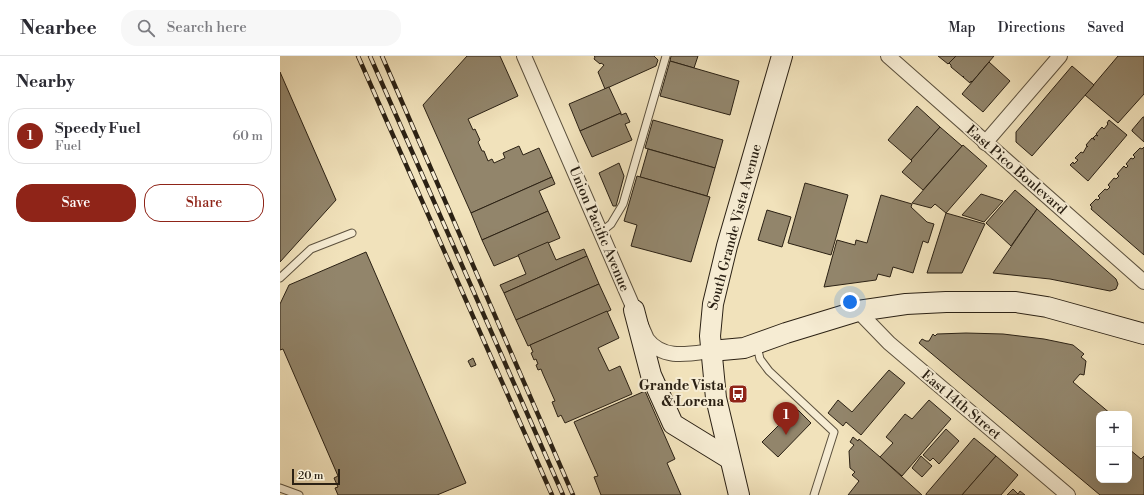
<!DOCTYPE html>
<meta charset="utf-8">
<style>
body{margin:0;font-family:"Libre Bodoni",serif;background:#f7f7f7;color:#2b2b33}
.controls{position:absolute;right:12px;bottom:12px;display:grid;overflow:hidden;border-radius:8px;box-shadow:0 4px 16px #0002}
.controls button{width:36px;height:36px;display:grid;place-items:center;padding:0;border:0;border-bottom:1px solid #e1e1e2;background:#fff;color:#2b2b33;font:20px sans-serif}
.scale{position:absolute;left:12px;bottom:10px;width:48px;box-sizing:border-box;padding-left:4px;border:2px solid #2b2114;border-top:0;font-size:11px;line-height:14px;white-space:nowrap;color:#2b2114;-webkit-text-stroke:3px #f6ecd3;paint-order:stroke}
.you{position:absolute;left:570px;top:246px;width:14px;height:14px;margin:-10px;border:3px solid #fff;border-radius:50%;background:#1a73e8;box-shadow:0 0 0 6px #1a73e833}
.badge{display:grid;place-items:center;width:26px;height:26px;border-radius:50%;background:#8f2418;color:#fff;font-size:13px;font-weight:700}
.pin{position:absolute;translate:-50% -33px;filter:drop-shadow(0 1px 2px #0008)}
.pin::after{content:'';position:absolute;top:21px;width:14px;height:12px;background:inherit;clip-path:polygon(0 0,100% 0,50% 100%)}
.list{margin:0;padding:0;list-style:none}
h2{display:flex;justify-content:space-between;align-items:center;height:52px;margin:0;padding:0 16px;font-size:17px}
h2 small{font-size:13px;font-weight:400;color:#7c7c81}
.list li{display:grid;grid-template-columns:26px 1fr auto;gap:12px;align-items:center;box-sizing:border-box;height:56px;margin:0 8px 8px;padding:0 8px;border:1px solid #e1e1e2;border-radius:16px}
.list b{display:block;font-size:15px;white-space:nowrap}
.list p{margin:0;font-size:13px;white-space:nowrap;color:#7c7c81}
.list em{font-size:13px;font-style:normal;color:#7c7c81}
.actions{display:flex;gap:8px;padding:12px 16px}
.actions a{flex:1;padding:9px 0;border:1px solid #8f2418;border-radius:16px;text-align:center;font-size:14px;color:#8f2418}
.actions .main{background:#8f2418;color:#fff}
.icon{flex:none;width:22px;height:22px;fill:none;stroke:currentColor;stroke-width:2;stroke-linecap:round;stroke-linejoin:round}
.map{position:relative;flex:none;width:864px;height:439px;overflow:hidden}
header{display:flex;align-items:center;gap:24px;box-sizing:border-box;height:56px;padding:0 20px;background:#fff;border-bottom:1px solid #e1e1e2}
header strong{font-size:19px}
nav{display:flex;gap:22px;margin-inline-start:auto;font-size:14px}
.search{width:280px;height:36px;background:#f7f7f7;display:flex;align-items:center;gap:10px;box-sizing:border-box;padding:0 14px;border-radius:16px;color:#7c7c81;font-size:15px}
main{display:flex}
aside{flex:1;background:#fff}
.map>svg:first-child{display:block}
.building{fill:#92856b;stroke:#2b2114}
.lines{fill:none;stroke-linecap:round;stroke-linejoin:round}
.service-casing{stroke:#5c513e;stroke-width:9}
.minor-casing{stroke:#5c513e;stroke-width:16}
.secondary-casing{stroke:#2b2114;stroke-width:22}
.service{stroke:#f6ecd3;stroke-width:7}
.minor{stroke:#f6ecd3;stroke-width:14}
.secondary{stroke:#f6ecd3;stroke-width:20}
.rail-casing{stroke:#2b2114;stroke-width:4.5}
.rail{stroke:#f6ecd3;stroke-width:3;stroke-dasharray:9;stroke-linecap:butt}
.labels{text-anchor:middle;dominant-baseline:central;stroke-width:4;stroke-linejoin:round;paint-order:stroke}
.street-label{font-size:14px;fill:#2b2114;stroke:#f6ecd3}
.poi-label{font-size:14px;font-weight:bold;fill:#2b2114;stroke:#f6ecd3;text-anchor:end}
</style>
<header>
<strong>Nearbee</strong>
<div class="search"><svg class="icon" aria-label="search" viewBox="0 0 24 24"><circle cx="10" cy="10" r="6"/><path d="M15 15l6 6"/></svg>Search here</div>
<nav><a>Map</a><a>Directions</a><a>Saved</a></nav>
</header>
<main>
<aside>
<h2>Nearby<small></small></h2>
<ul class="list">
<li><span class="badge">1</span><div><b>Speedy Fuel</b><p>Fuel</p></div><em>60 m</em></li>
</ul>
<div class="actions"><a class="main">Save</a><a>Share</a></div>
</aside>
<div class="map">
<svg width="864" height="439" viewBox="0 0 864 439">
<rect width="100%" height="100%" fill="#f1e2bb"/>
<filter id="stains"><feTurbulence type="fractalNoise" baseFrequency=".005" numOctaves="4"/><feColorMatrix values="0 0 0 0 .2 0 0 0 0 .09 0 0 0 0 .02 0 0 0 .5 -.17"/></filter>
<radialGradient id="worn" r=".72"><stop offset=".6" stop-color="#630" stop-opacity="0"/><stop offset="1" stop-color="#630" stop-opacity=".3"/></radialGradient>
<g class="building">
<polygon points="187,0 220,0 238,40 188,63 193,74 195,73 200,84 198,86 202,95 204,95 208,105 212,103 214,107 225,102 223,97 239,90 243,99 259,92 272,121 191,157 143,49"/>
<polygon points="314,0 374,0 378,4 376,10 325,33 318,16 324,9 321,7 320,8 314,3 315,1"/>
<polygon points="391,0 418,0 414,12 390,5"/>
<polygon points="658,0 676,0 668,8"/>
<polygon points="676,0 714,0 692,26 691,25 690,27 683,21 684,20 683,21 671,11 671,9 669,7"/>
<polygon points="838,0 864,0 864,38 838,67 805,39"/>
<polygon points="390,5 459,25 450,59 380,40"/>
<polygon points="709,6 730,25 703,56 682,38"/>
<polygon points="792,10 814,29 752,100 736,86 736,76"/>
<polygon points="0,16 56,144 0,206"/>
<polygon points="329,31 341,57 300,75 289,48"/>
<polygon points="637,50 660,71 631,104 608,84"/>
<polygon points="341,57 341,59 346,57 350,66 345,68 352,84 312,101 300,75"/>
<polygon points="863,61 864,61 864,86 852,75 852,74"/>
<polygon points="373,64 443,84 435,112 365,92"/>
<polygon points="829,64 847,79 808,125 790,109 793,106 794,108 798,104 795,102 801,96 803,97 807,90 808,91 806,89 812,82 815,84 813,82 816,79 818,80 816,78 822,71 824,73 828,68 827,67"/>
<polygon points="660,71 682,90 643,134 622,116 632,105 631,104"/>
<polygon points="683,89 707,110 666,157 655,148 651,152 632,147"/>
<polygon points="864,91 864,199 811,153 812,151 810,149 816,143 818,144 820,142 818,140 825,133 827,134 830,131 828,129 834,122 836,123 839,120 837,118 844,110 846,112 848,110 846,108 851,102 853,103 855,101 853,99 860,92 862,93"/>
<polygon points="368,93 435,112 427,140 360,121"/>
<polygon points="339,107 344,120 336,150 333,150 319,117"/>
<polygon points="357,120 430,141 411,206 351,190 357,169 344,165"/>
<polygon points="272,121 275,128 259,135 268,155 202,184 191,157"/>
<polygon points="525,127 568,139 551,199 508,187"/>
<polygon points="735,134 757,153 731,190 706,167"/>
<polygon points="701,138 723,145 704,166 682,159"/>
<polygon points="601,139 632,148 631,151 647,166 654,168 648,187 643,185 633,217 613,211 610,221 598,218 596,224 544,231 557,184 575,189 576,184 587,187"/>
<polygon points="757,153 836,223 838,228 836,233 830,235 770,223 713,217"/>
<polygon points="487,154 511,161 502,191 478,184"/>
<polygon points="268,155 280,182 214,210 202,184"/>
<polygon points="666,157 705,168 682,217 647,217"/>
<polygon points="268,186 276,204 304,193 307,200 224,237 220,229 246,218 238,199"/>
<polygon points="86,196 186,427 157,439 58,439 55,432 58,431 54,422 58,420 3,293 0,294 0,248 9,229"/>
<polygon points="307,200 319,228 236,264 224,237"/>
<polygon points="319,228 331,254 248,290 236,264"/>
<polygon points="327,255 339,282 318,292 329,315 340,310 352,338 285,367 281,359 278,361 272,346 275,345 263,318 261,313 258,314 256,309 258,308 256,303 254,304 251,297 253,296 250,289"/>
<polygon points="686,277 723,278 764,283 793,289 804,298 801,301 806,305 804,319 800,318 793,326 831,358 819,358 819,424 849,424 849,393 861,403 864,400 864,439 820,439 639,287 642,283 646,285 649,285 653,278 655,280 657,278"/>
<polygon points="193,302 196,309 191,311 188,305"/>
<polygon points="609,314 625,327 581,379 566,366 563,370 548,357 558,344 572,356"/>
<polygon points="365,335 395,403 387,407 401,439 321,439 314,421 318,420 294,366"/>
<polygon points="649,344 671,363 622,420 600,401 613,387 606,381 625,358 632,363"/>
<polygon points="516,352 531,367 498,401 482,386"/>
<polygon points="666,373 679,385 659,408 653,402 650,405 643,399"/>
<polygon points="573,381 578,385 579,383 600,401 642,439 568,439 579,425 572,419 575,416 570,412 569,395 574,389 570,386"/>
<polygon points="694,382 716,400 682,439 646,439 646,438"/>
<polygon points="641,400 652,410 642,421 632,412"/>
<polygon points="716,400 738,419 721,439 682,439"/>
<polygon points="733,433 738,438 740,435 745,439 727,439"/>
</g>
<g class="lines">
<g class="service-casing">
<g id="service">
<polyline points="321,176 331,168 343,148 386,0"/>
<polyline points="0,222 31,193 72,177"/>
<polyline points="477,290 480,303 489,315 554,376 534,439"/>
<polyline points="0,432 19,439"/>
</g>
</g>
<g class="minor-casing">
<g id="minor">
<path d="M244,0l123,283c16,21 41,15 64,12"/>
<polyline points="608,0 864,226"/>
<polyline points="705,87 780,0"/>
<polyline points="578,255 609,287 788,439"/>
</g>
</g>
<g class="secondary-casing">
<g id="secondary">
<polyline points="354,254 371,319 393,368 450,403"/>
<polyline points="431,295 464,292 506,277 578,255 626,248 666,246 736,246 767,251 864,278"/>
<polyline points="459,439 436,342 430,280 433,248 447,190 502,0"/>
</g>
</g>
<use href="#service" class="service"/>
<use href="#minor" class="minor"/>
<use href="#secondary" class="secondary"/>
<g class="rail-casing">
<g id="rail">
<polyline points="78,0 272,439"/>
<polyline points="90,0 283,439"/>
<polyline points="102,0 293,439"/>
</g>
</g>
<use href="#rail" class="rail"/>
</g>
<defs>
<g id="bus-square" transform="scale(1)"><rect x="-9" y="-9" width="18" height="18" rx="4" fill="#8f2418" stroke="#f6ecd3"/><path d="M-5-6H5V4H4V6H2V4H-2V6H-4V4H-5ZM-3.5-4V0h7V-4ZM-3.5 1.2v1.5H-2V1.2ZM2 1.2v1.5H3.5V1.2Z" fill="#fff"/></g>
</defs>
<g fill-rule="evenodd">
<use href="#bus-square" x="458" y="338"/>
</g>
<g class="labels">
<g class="street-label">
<text transform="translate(736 114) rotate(41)">East Pico Boulevard</text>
<text transform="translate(455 171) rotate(-75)">South Grande Vista Avenue</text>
<text transform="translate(319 173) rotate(67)">Union Pacific Avenue</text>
<text transform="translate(681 349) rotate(40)">East 14th Street</text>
</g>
<g class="poi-label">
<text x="444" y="330">Grande Vista<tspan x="444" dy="16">&amp; Lorena</tspan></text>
</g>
</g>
<rect width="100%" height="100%" filter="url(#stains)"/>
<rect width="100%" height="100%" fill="url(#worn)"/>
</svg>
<div class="controls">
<button>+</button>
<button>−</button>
</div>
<div class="scale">20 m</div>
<div class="you"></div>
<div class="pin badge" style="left:506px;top:379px">1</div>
</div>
</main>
